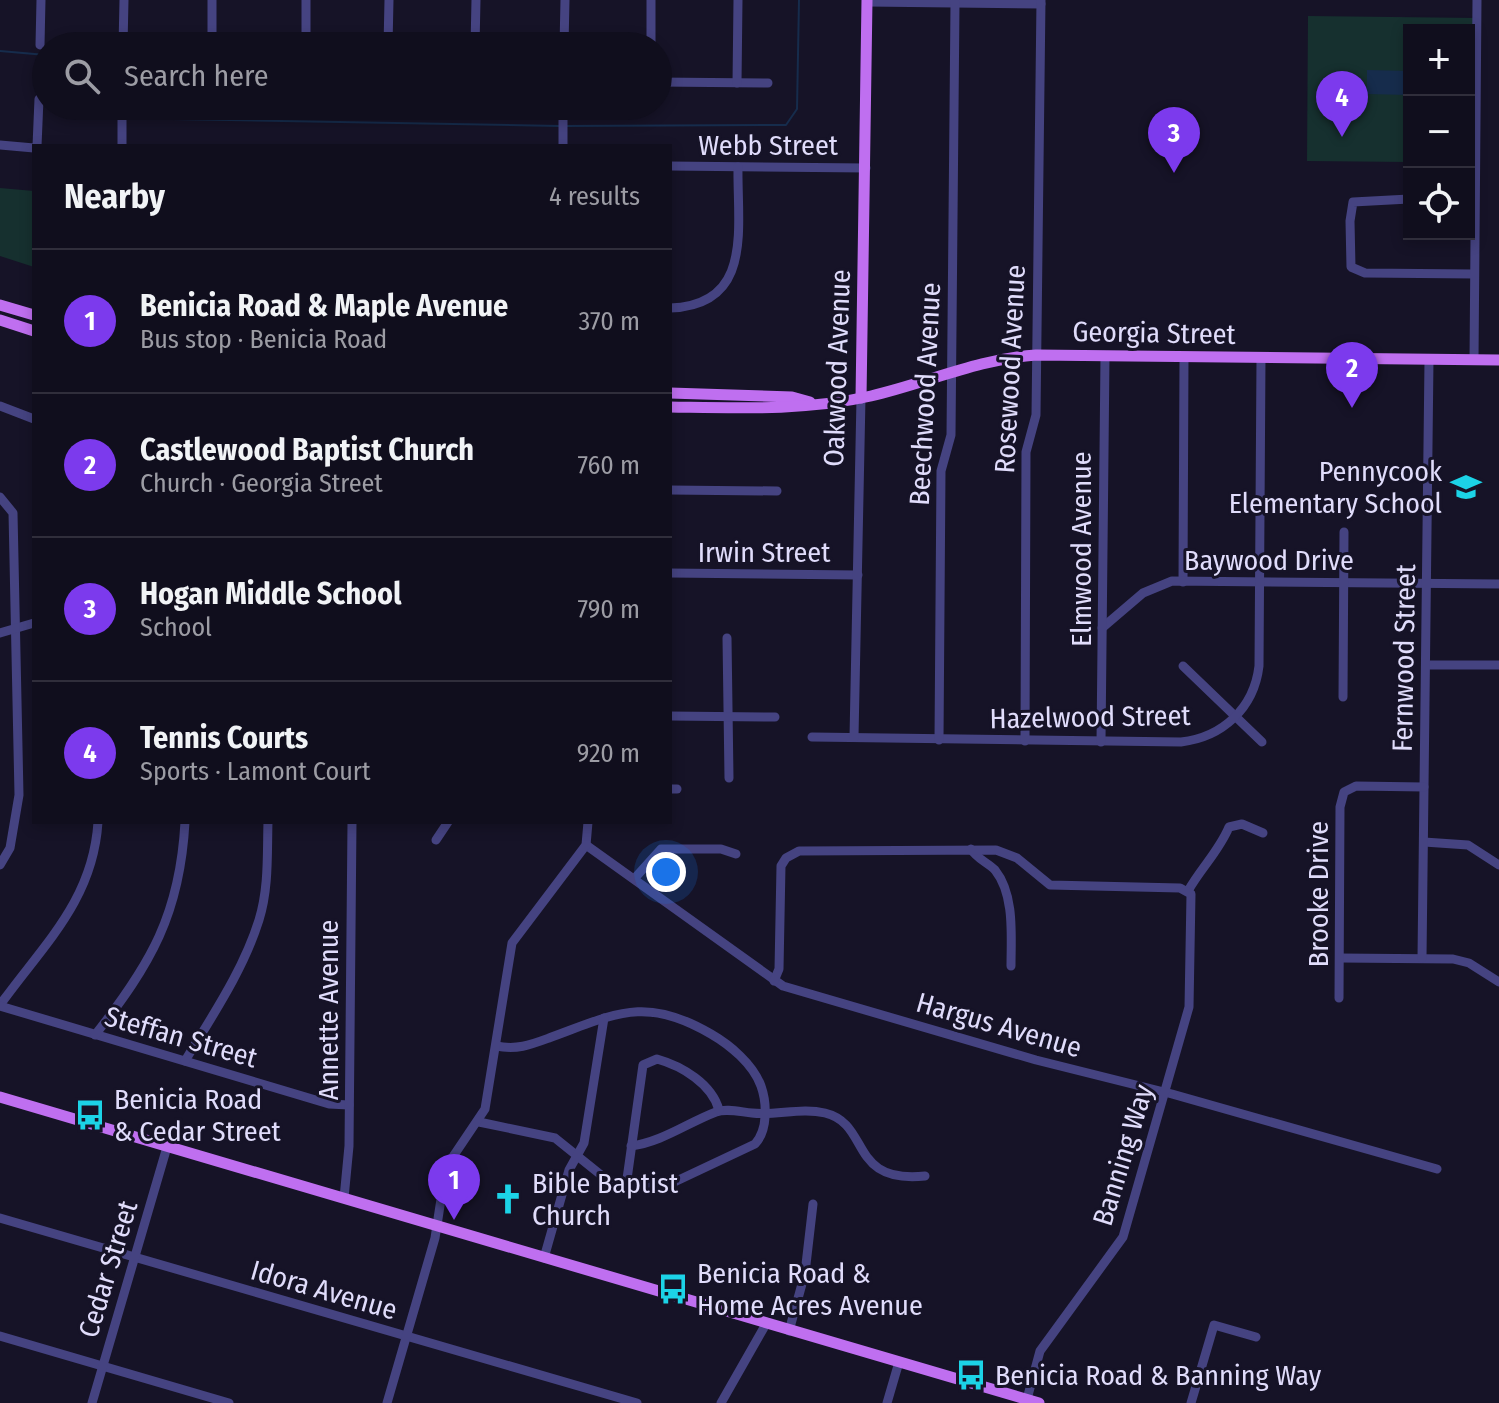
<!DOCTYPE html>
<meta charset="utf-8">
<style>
body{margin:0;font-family:"Fira Sans Condensed",sans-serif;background:#191726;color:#f1f3f6}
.controls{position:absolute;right:24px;top:24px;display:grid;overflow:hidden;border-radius:0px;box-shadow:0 4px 12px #0003}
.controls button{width:72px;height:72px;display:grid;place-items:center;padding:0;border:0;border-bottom:2px solid #302e3b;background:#100e1d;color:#f1f3f6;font:40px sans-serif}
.you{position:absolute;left:666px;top:872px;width:28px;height:28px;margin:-20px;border:6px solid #fff;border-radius:50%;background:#1a73e8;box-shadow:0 0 0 12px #1a73e833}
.badge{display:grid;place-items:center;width:52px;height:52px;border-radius:50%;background:#7c3aed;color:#fff;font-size:26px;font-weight:700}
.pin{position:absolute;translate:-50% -66px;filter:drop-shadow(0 2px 4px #0008)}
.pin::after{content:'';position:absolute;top:42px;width:28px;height:24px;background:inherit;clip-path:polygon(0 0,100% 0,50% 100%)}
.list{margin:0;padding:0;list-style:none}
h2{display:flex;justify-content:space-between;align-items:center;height:104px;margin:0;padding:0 32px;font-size:34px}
h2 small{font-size:26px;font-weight:400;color:#9c9ca4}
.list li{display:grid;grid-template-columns:52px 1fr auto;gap:24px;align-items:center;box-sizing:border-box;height:144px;padding:0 32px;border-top:2px solid #302e3b}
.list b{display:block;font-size:30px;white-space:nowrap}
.list p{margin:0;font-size:26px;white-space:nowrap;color:#9c9ca4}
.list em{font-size:26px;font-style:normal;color:#9c9ca4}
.icon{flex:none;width:44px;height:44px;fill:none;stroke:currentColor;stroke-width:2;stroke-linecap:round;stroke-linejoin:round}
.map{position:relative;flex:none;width:1499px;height:1403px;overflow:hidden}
.search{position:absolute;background:#100e1d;box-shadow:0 4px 12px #0003;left:32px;top:32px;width:640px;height:88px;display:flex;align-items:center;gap:20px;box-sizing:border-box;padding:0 28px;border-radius:44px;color:#9c9ca4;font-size:30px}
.panel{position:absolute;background:#100e1d;box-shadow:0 4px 12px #0003;left:32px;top:144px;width:640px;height:680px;border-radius:0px}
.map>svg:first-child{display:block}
.green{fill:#16302f}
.water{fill:#162c4c}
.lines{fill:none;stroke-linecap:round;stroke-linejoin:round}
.stream{stroke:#162c4c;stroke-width:2}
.minor{stroke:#454381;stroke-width:9}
.major{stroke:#bf6ff0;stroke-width:11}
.labels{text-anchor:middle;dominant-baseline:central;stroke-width:6;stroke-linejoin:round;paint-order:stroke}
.street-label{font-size:28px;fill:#e0dcfb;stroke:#161327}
.poi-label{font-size:28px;fill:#e0dcfb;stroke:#161327;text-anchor:start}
</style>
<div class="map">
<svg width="1499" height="1403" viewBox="0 0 1499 1403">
<rect width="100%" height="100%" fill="#161327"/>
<g class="green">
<polygon points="1308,16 1477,18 1475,163 1469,163 1469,30 1409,30 1409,162 1307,161"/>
<polygon points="0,188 34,191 34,267 0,256"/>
</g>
<polygon class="water" points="1367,70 1409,71 1409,95 1367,94"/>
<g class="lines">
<g class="stream">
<polyline points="0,51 46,55"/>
<polyline points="165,106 173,119 559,126"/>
<polyline points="565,126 786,125 797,109 799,0"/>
</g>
<g class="minor">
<polyline points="867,2 1041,4"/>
<polyline points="40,45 41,0"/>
<polyline points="123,46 124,0"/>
<polyline points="212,46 212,0"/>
<polyline points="306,46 306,0"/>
<polyline points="388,46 389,0"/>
<polyline points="475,46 476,0"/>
<polyline points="564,46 565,0"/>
<polyline points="651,46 651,0"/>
<polyline points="658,82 768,83"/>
<polyline points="737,83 738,0"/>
<polyline points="0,145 34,148"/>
<polyline points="37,146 39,99"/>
<polyline points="122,146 122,106"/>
<polyline points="563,146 563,106"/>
<polyline points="670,166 866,168"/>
<polyline points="1409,199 1353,202 1350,221 1351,267 1365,273 1474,274"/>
<path d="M670,308c84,-3 67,-80 68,-141"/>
<polyline points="1474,360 1477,0"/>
<polyline points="0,406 34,419"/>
<polyline points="670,490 777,491"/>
<polyline points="0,497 13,513 19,795 10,848 0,865"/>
<polyline points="670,573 858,575"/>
<polyline points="1183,582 1184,357"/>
<polyline points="1102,628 1143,593 1172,581 1499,584"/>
<polyline points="0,633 34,623"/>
<polyline points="727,638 729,778"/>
<polyline points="1426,665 1499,665"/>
<polyline points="1183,666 1262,742"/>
<polyline points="1343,697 1344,532"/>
<polyline points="670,716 775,717"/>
<path d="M812,737l369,5c42,-5 73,-34 78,-76l2,-308"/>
<polyline points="854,737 861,398"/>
<polyline points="939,740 941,471 951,435 955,3"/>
<polyline points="1025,741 1026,452 1036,415 1041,0"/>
<polyline points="1101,742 1105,356"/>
<polyline points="670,789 677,789"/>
<polyline points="436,840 448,822"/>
<polyline points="1424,842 1468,845 1499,865"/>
<polyline points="586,845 783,986 1036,1060 1172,1094 1437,1169"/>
<path d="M971,849c6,10 16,13 24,21 20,25 16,66 16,96"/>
<polyline points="634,879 661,849 721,849 736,854"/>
<path d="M1188,891c13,-23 31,-40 41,-64l13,-3 21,9"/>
<polyline points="1340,958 1453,959 1469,963 1499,982"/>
<polyline points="1422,958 1429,360"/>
<polyline points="774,981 779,969 781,866 786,858 799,851 996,850 1017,858 1050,885 1180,888 1191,894 1189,1007 1123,1237 1040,1351 1027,1399"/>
<polyline points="1339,998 1340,807 1344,792 1356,786 1424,787"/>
<path d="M0,1005c43,-60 93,-104 98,-183"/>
<polyline points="0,1006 329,1104 349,1105"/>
<path d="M95,1035c56,-71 85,-121 90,-213"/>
<path d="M185,1061c27,-45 58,-90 74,-141 10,-32 8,-66 9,-98"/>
<path d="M479,1122l76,16 51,41 28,8 34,-2 87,-41c13,-14 12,-41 6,-58 -8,-22 -31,-41 -50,-52 -66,-39 -96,-20 -162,4 -19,7 -32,12 -53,8"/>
<path d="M631,1146c31,-4 56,-23 85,-34 10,-4 25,0 36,1 24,3 49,-6 73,0 46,11 23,71 100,63"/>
<path d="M626,1186l17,-121 14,-6c25,7 55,25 62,51"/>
<polyline points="344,1198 349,1146 352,822"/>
<polyline points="0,1218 637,1403"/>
<polyline points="544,1258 569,1170 584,1143 604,1018"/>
<polyline points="789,1331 805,1273 813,1204"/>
<polyline points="0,1336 229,1403"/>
<polyline points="92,1403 167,1147"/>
<polyline points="387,1403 435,1238 446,1167 485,1109 512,943 586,845 588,822"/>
<polyline points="721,1403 766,1324"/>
<polyline points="887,1403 899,1362"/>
<polyline points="1191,1403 1214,1325 1256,1337"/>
</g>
<g class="major">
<polyline points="0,305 34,315"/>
<polyline points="0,320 34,331"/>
<polyline points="670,393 792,397 810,402"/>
<polyline points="861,398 867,0"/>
<path d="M670,407c67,1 135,4 201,-11 56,-13 107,-37 165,-41l463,5"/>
<polyline points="0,1097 1039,1403"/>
</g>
</g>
<defs>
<g id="school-bare" transform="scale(2.4)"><path d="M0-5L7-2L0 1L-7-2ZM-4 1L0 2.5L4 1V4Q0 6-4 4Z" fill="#1cd3e7" stroke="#161327" stroke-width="2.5" paint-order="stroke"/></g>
<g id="bus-bare" transform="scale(2.4)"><path d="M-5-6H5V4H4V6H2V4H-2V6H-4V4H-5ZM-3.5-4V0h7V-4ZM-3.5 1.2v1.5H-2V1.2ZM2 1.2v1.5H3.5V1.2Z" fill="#1cd3e7" stroke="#161327" stroke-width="2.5" paint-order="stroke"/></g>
<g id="church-bare" transform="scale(2.4)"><path d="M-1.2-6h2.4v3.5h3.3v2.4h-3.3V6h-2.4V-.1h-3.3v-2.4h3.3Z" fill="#1cd3e7" stroke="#161327" stroke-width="2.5" paint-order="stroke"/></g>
</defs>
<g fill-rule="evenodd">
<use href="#school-bare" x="1466" y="487"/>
<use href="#bus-bare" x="90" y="1115"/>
<use href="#church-bare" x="508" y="1199"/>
<use href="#bus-bare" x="673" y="1289"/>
<use href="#bus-bare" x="971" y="1375"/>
</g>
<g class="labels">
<g class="street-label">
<text x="768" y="145">Webb Street</text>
<text transform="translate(1154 333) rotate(1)">Georgia Street</text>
<text transform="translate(837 368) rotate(-88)">Oakwood Avenue</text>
<text transform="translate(1010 369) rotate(-87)">Rosewood Avenue</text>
<text transform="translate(925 394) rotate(-87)">Beechwood Avenue</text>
<text transform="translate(1081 549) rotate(-90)">Elmwood Avenue</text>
<text x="764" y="552">Irwin Street</text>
<text x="1269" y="560">Baywood Drive</text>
<text transform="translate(1404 658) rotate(-89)">Fernwood Street</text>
<text transform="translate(1090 717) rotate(-1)">Hazelwood Street</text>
<text transform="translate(1318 894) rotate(-90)">Brooke Drive</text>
<text transform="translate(328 1010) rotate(-90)">Annette Avenue</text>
<text transform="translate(999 1025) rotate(16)">Hargus Avenue</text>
<text transform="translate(181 1037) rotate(16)">Steffan Street</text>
<text transform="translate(1123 1155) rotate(-73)">Banning Way</text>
<text transform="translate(108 1269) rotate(-73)">Cedar Street</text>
<text transform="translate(324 1290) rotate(16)">Idora Avenue</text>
</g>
<g class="poi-label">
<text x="1442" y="471" text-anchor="end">Pennycook<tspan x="1442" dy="32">Elementary School</tspan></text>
<text x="114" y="1099">Benicia Road<tspan x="114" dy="32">&amp; Cedar Street</tspan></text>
<text x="532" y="1183">Bible Baptist<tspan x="532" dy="32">Church</tspan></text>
<text x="697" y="1273">Benicia Road &amp;<tspan x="697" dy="32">Home Acres Avenue</tspan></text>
<text x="995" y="1375">Benicia Road &amp; Banning Way</text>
</g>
</g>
</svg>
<div class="controls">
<button>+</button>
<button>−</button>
<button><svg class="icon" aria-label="locate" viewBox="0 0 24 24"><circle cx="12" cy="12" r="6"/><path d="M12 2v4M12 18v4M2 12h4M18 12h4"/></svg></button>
</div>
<div class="you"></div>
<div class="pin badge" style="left:454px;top:1220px">1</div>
<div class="pin badge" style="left:1352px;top:408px">2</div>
<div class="pin badge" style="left:1174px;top:173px">3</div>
<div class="pin badge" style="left:1342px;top:137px">4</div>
<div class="search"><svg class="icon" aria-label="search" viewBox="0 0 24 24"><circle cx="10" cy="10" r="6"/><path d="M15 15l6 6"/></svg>Search here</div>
<section class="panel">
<h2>Nearby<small>4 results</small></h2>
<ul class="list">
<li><span class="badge">1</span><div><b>Benicia Road &amp; Maple Avenue</b><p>Bus stop · Benicia Road</p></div><em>370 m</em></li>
<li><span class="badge">2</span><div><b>Castlewood Baptist Church</b><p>Church · Georgia Street</p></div><em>760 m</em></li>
<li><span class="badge">3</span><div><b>Hogan Middle School</b><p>School</p></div><em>790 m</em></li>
<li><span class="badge">4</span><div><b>Tennis Courts</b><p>Sports · Lamont Court</p></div><em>920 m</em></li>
</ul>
</section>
</div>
